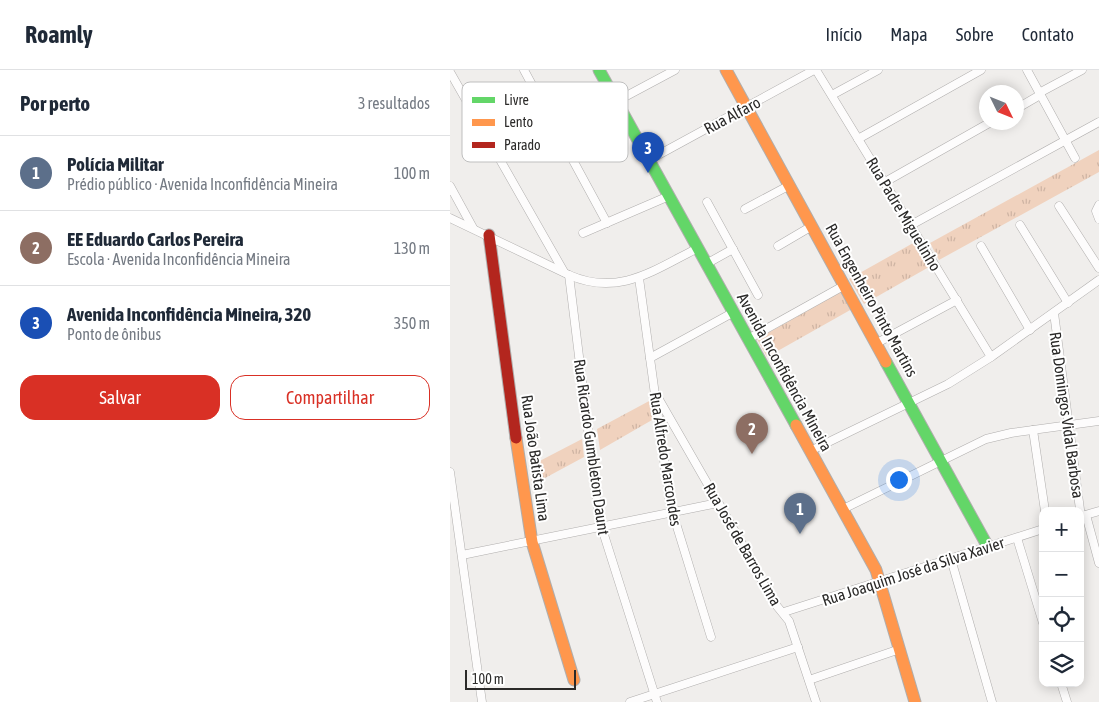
<!DOCTYPE html>
<html lang="pt">
<meta charset="utf-8">
<style>
body{margin:0;font-family:"Asap Condensed",sans-serif;background:#f6f6f7;color:#1f2937}
.controls{position:absolute;right:15px;bottom:15px;display:grid;overflow:hidden;border-radius:10px;box-shadow:0 2px 12px #0003}
.controls button{width:45px;height:45px;display:grid;place-items:center;padding:0;border:0;border-bottom:1px solid #e0e1e3;background:#fff;color:#1f2937;font:25px sans-serif}
.compass{position:absolute;left:529px;top:15px;width:45px;height:45px;border-radius:50%;background:#fff;box-shadow:0 2px 12px #0003;rotate:133deg}
.scale{position:absolute;left:15px;bottom:12px;width:111px;box-sizing:border-box;padding-left:5px;border:2px solid #2b2a29;border-top:0;font-size:14px;line-height:18px;white-space:nowrap;color:#2b2a29;-webkit-text-stroke:4px #fff;paint-order:stroke}
.you{position:absolute;left:448px;top:409px;width:18px;height:18px;margin:-12px;border:4px solid #fff;border-radius:50%;background:#1a73e8;box-shadow:0 0 0 8px #1a73e833}
.badge{display:grid;place-items:center;width:32px;height:32px;border-radius:50%;background:#d93025;color:#fff;font-size:16px;font-weight:700}
.pin{position:absolute;translate:-50% -41px;filter:drop-shadow(0 1px 2px #0008)}
.pin::after{content:'';position:absolute;top:26px;width:18px;height:15px;background:inherit;clip-path:polygon(0 0,100% 0,50% 100%)}
.list{margin:0;padding:0;list-style:none}
h2{display:flex;justify-content:space-between;align-items:center;height:65px;margin:0;padding:0 20px;font-size:21px}
h2 small{font-size:16px;font-weight:400;color:#747a83}
.list li{display:grid;grid-template-columns:32px 1fr auto;gap:15px;align-items:center;box-sizing:border-box;height:75px;padding:0 20px;border-top:1px solid #e0e1e3}
.list b{display:block;font-size:19px;white-space:nowrap}
.list p{margin:0;font-size:16px;white-space:nowrap;color:#747a83}
.list em{font-size:16px;font-style:normal;color:#747a83}
.actions{display:flex;gap:10px;padding:15px 20px}
.actions a{flex:1;padding:11px 0;border:1px solid #d93025;border-radius:15px;text-align:center;font-size:18px;color:#d93025}
.actions .main{background:#d93025;color:#fff}
.icon{flex:none;width:28px;height:28px;fill:none;stroke:currentColor;stroke-width:2;stroke-linecap:round;stroke-linejoin:round}
.map{position:relative;flex:none;width:649px;height:632px;overflow:hidden}
header{display:flex;align-items:center;gap:30px;box-sizing:border-box;height:70px;padding:0 25px;background:#fff;border-bottom:1px solid #e0e1e3}
header strong{font-size:24px}
nav{display:flex;gap:28px;margin-inline-start:auto;font-size:18px}
main{display:flex}
aside{flex:1;background:#fff}
.map>svg:first-child{display:block}
.grass{fill:url(#grass-tufts)}
.lines{fill:none;stroke-linecap:round;stroke-linejoin:round}
.street-casing{stroke:#b0aead;stroke-width:9}
.fast-casing{stroke:#b0aead;stroke-width:13}
.slow-casing{stroke:#b0aead;stroke-width:13}
.jam-casing{stroke:#b0aead;stroke-width:13}
.street{stroke:#fdfcfc;stroke-width:8}
.fast{stroke:#63d668;stroke-width:11}
.slow{stroke:#ff974d;stroke-width:11}
.jam{stroke:#b3261e;stroke-width:11}
.labels{text-anchor:middle;dominant-baseline:central;stroke-width:4;stroke-linejoin:round;paint-order:stroke}
.street-label{font-size:16px;fill:#2b2a29;stroke:#fff}
.key{fill:#fff;stroke:#bfbfbf;stroke-width:1}
.key-label{font-size:14px;fill:#2b2a29}
</style>
<header>
<strong>Roamly</strong>
<nav><a>Início</a><a>Mapa</a><a>Sobre</a><a>Contato</a></nav>
</header>
<main>
<aside>
<h2>Por perto<small>3 resultados</small></h2>
<ul class="list">
<li><span class="badge" style="background:#5c6f8a">1</span><div><b>Polícia Militar</b><p>Prédio público · Avenida Inconfidência Mineira</p></div><em>100 m</em></li>
<li><span class="badge" style="background:#8d6e63">2</span><div><b>EE Eduardo Carlos Pereira</b><p>Escola · Avenida Inconfidência Mineira</p></div><em>130 m</em></li>
<li><span class="badge" style="background:#1a4fb4">3</span><div><b>Avenida Inconfidência Mineira, 320</b><p>Ponto de ônibus</p></div><em>350 m</em></li>
</ul>
<div class="actions"><a class="main">Salvar</a><a>Compartilhar</a></div>
</aside>
<div class="map">
<svg width="649" height="632" viewBox="0 0 649 632">
<defs>
<pattern id="grass-tufts" width="24" height="20" patternUnits="userSpaceOnUse" patternTransform="scale(1.25)"><rect width="24" height="20" fill="#f0d2be"/><path d="M3 7l-1-3M5 7V3M7 7l1-3M15 17l-1-3M17 17v-4M19 17l1-3" fill="none" stroke="#ceb4a3"/></pattern>
</defs>
<rect width="100%" height="100%" fill="#f0eeec"/>
<g class="grass">
<polygon points="649,80 649,102 489,190 480,173"/>
<polygon points="465,172 479,197 414,234 399,209"/>
<polygon points="392,221 402,239 317,287 307,269"/>
<polygon points="201,330 202,350 150,380 147,359"/>
<polygon points="132,369 134,387 82,415 80,396"/>
</g>
<g class="lines">
<g class="street-casing">
<g id="street">
<polyline points="74,0 157,153"/>
<polyline points="366,0 541,287"/>
<polyline points="577,0 625,88"/>
<polyline points="0,2 114,202"/>
<polyline points="589,23 632,0"/>
<polyline points="382,25 428,0"/>
<polyline points="167,31 225,0"/>
<polyline points="566,39 590,25"/>
<polyline points="408,69 531,0"/>
<polyline points="199,90 364,0"/>
<polyline points="435,112 541,52"/>
<polyline points="0,116 23,158"/>
<polyline points="257,132 308,225"/>
<polyline points="649,135 646,141 649,149"/>
<polyline points="609,136 649,198"/>
<polyline points="295,139 340,115"/>
<path d="M0,148l119,57c50,22 85,-5 129,-27"/>
<polyline points="461,155 649,52"/>
<polyline points="570,155 618,233"/>
<polyline points="133,163 219,126"/>
<polyline points="328,176 362,156"/>
<polyline points="531,176 580,260"/>
<polyline points="256,194 283,179"/>
<polyline points="119,205 149,449 207,632"/>
<polyline points="189,208 220,434 261,567"/>
<polyline points="604,243 631,447"/>
<polyline points="298,269 395,215"/>
<polyline points="427,273 507,230"/>
<polyline points="200,288 284,242"/>
<polyline points="207,326 295,479 322,530 339,551 366,632"/>
<polyline points="583,360 595,441"/>
<polyline points="360,381 498,314 541,287 649,210"/>
<polyline points="0,402 32,632"/>
<polyline points="393,439 536,369 561,363 649,351"/>
<polyline points="636,445 649,493"/>
<polyline points="632,446 649,441"/>
<polyline points="567,468 593,553"/>
<polyline points="12,485 268,433"/>
<polyline points="501,489 542,632"/>
<polyline points="334,542 593,459"/>
<polyline points="359,610 450,579"/>
<polyline points="611,613 617,632"/>
<polyline points="180,632 348,577"/>
</g>
</g>
<g class="fast-casing">
<g id="fast">
<polyline points="149,0 346,355"/>
<polyline points="436,292 538,477"/>
</g>
</g>
<g class="slow-casing">
<g id="slow">
<polyline points="276,0 436,292"/>
<polyline points="346,355 426,500 465,632"/>
<polyline points="66,368 82,472 124,610"/>
</g>
</g>
<g class="jam-casing">
<polyline id="jam" points="39,165 66,368"/>
</g>
<use href="#street" class="street"/>
<use href="#fast" class="fast"/>
<use href="#slow" class="slow"/>
<use href="#jam" class="jam"/>
</g>
<g class="labels">
<g class="street-label">
<text transform="translate(282 45) rotate(-28)">Rua Alfaro</text>
<text transform="translate(454 144) rotate(59)">Rua Padre Miguelinho</text>
<text transform="translate(422 230) rotate(61)">Rua Engenheiro Pinto Martins</text>
<text transform="translate(335 302) rotate(61)">Avenida Inconfidência Mineira</text>
<text transform="translate(617 345) rotate(82)">Rua Domingos Vidal Barbosa</text>
<text transform="translate(142 377) rotate(82)">Rua Ricardo Gumbleton Daunt</text>
<text transform="translate(86 388) rotate(82)">Rua João Batista Lima</text>
<text transform="translate(216 389) rotate(81)">Rua Alfredo Marcondes</text>
<text transform="translate(293 474) rotate(60)">Rua José de Barros Lima</text>
<text transform="translate(463 501) rotate(-18)">Rua Joaquim José da Silva Xavier</text>
</g>
</g>
<rect x="12" y="12" width="166" height="80" rx="8" class="key"/>
<rect x="22" y="27" width="23" height="6" fill="#63d668"/>
<rect x="22" y="49" width="23" height="7" fill="#ff974d"/>
<rect x="22" y="72" width="23" height="6" fill="#b3261e"/>
<g class="key-label">
<text x="54" y="35">Livre</text>
<text x="54" y="57">Lento</text>
<text x="54" y="80">Parado</text>
</g>
</svg>
<div class="controls">
<button>+</button>
<button>−</button>
<button><svg class="icon" aria-label="locate" viewBox="0 0 24 24"><circle cx="12" cy="12" r="6"/><path d="M12 2v4M12 18v4M2 12h4M18 12h4"/></svg></button>
<button><svg class="icon" aria-label="layers" viewBox="0 0 24 24"><path d="M12 4l9 5-9 5-9-5zM3 14l9 5 9-5"/></svg></button>
</div>
<svg class="compass" viewBox="-18 -18 36 36"><path d="M0-13l5 13h-10z" fill="#e53935"/><path d="M0 13l5-13h-10z" fill="#747a83"/></svg>
<div class="scale">100 m</div>
<div class="you"></div>
<div class="pin badge" style="left:350px;top:464px;background:#5c6f8a">1</div>
<div class="pin badge" style="left:302px;top:384px;background:#8d6e63">2</div>
<div class="pin badge" style="left:198px;top:103px;background:#1a4fb4">3</div>
</div>
</main>
